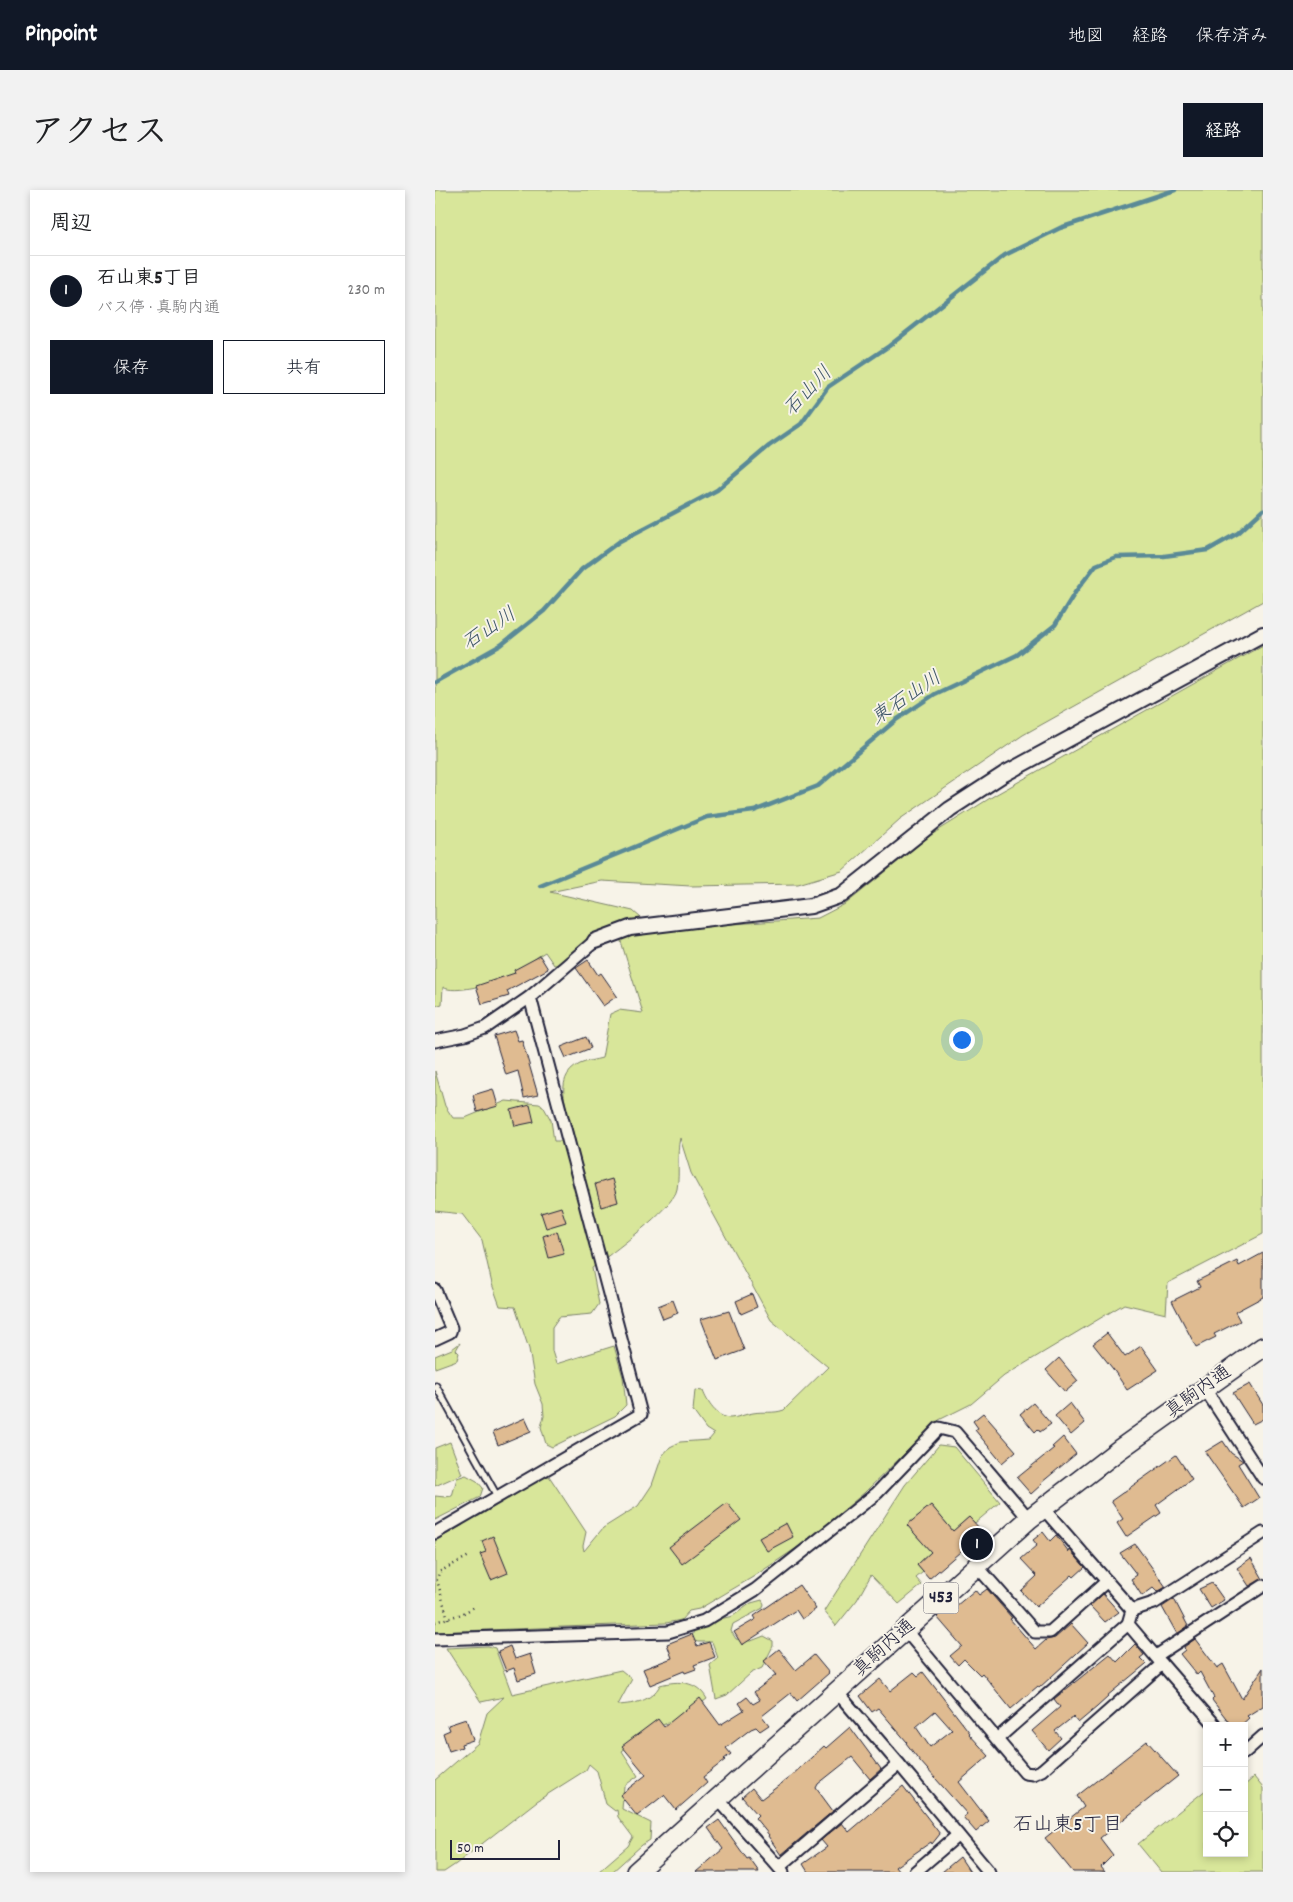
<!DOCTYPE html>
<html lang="ja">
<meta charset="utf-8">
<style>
body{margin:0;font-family:Dekko,"Klee One",sans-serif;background:#f2f2f2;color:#202124}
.controls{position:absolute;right:15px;bottom:15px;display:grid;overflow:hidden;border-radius:0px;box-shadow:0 2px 8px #0003}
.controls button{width:45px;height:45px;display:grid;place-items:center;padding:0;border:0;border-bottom:1px solid #e0e0e0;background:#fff;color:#202124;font:25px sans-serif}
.scale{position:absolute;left:15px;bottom:12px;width:110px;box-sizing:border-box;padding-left:5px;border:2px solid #22223b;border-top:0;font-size:14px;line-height:18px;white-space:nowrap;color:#22223b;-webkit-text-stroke:4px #f7f3e8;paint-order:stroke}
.you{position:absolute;left:526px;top:849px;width:18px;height:18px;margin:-12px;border:4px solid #fff;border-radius:50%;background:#1a73e8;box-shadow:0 0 0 8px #1a73e833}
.badge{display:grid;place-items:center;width:32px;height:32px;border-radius:50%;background:#111827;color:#fff;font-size:16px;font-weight:700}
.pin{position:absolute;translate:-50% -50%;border:2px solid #fff;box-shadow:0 1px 5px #0006}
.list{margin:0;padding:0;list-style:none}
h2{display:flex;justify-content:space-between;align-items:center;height:65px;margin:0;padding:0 20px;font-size:21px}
h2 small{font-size:16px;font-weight:400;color:#757577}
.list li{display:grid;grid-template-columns:32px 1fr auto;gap:15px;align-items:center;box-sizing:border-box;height:70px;padding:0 20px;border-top:1px solid #e0e0e0}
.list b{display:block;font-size:19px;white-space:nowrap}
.list p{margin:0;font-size:16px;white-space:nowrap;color:#757577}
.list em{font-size:16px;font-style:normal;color:#757577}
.actions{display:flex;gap:10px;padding:15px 20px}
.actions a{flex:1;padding:11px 0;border:1px solid #111827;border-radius:0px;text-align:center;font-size:18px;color:#111827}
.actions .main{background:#111827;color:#fff}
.icon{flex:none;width:28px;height:28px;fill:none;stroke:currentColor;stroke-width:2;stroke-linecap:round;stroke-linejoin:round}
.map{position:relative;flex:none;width:828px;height:1682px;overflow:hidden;border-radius:0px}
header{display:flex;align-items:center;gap:30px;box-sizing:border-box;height:70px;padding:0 25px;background:#111827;color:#fff}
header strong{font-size:24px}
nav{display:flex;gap:28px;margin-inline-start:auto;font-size:18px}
.intro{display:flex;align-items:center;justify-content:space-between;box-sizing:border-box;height:120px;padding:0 30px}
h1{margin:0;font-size:35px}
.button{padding:12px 22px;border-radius:0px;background:#111827;color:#fff;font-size:18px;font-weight:700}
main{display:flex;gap:30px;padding:0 30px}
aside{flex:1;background:#fff;border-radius:0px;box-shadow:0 2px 8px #0003}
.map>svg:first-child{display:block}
.green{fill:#d8e69a;stroke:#7d846a}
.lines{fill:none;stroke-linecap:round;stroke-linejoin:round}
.stream{stroke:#5a8a97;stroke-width:4.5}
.building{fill:#dfbb91;stroke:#22223b;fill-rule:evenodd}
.service-casing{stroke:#22223b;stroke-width:9}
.minor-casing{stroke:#22223b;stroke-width:15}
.tertiary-casing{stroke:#22223b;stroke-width:18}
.trunk-casing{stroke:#22223b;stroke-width:22}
.path{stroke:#22223b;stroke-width:2.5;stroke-dasharray:1 4;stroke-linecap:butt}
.service{stroke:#f7f3e8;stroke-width:5.5}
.minor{stroke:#f7f3e8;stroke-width:11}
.tertiary{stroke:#f7f3e8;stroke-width:14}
.trunk{stroke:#f7f3e8;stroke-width:19}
.labels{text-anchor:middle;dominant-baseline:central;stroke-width:4;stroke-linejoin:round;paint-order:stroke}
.shield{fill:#f7f3e8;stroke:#62616f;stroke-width:1}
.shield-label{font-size:18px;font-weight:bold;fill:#22223b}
.street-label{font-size:19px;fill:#22223b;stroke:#f7f3e8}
.water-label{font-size:20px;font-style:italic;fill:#3e5669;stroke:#f7f3e8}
.neighbourhood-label{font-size:20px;fill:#22223b;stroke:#f7f3e8}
</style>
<header>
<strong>Pinpoint</strong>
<nav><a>地図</a><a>経路</a><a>保存済み</a></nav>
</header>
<div class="intro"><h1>アクセス</h1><a class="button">経路</a></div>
<main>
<aside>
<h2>周辺<small></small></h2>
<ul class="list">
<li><span class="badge">1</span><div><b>石山東5丁目</b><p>バス停 · 真駒内通</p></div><em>230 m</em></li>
</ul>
<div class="actions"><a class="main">保存</a><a>共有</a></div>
</aside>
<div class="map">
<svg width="828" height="1682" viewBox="0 0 828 1682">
<rect width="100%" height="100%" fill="#f7f3e8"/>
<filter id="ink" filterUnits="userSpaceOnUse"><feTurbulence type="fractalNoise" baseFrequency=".02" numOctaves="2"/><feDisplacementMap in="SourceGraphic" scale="10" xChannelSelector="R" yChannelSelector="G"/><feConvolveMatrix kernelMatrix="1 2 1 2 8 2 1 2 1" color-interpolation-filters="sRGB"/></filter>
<g filter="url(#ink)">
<g class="green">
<path d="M0,0h828v411l-240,134 -123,84 -58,52 -44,13 -107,2 -89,-5 -52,11 83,19 8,7 -2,6 -75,40 -10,1 -9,-13c-12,7 -25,20 -36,25 -13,6 -56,18 -66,10l-1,17 -7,2z"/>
<path d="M828,455v589l-95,49 -2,31 -42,-10 -120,72 -33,28 -32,16 -75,73 -57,48 -54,36 -54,32 -10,2 -8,9 -15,3 -231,9v-91l28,-16 3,-5 13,-4 65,-39 5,-1 37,56 -3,14 1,5 19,-23 35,-22 14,-21 10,-29 8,-9 10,-5 29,-2 5,-6 -8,-5 -13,-18 2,-21 8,1c4,11 14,27 27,27 7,0 15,-4 23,-5 11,-2 20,1 31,-3l44,-43 -57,-47 -80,-147 -11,-35c-4,17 0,34 -3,51 -3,19 -68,66 -85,79l7,36 -7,10 -33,3 -7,10v24l4,13 58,-18 9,31 3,28 -11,11 -63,31 -6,-3 -5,-17 3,-11 -1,-12 -8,-20 -6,-35 -14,-42 -15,-1 -8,-22 -10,-44 -20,-26 -27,-3v-140l10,35 8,12h12l41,-17 33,3 4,2 8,14 3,21h21c-4,-24 -26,-63 5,-77 6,-3 15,-4 22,-6l8,-44 9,-4 24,3 -23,-75 16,-7 182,-13 29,-15 84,-68 64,-40z"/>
<polygon points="25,1153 21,1160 24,1163 22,1170 0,1178 0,1166 17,1159"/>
<polygon points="15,1252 27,1284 0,1296 0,1258"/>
<polygon points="504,1255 519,1257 565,1312 540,1333 534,1327 518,1341 496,1315 472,1335 496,1362 482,1375 488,1382 481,1388 487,1395 464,1414 436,1385 422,1410 401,1436 389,1421 470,1295"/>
<polygon points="31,1285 42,1291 48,1298 45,1307 0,1330 0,1306 10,1307 17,1306 22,1288"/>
<polygon points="327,1410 329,1414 328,1418 298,1434 296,1441 301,1449 316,1451 329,1446 338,1451 338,1456 327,1478 316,1483 292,1505 281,1509 275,1475 283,1468 277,1452 263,1452 256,1450 259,1440 276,1431 298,1426 316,1413"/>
<path d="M53,1456l7,2 17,46 109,-24 11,9 -14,26c16,-1 34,-4 42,-20 19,-5 37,-4 47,14l-29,21 -13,4 -24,12 -19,15 16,25 -14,10 -2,23 29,14 -1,17 -8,5 -30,27h-14l30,-26 5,-9 -15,-20 -1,-7 -2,1 -9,-7 -9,-33 -8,-7 -3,6 -49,31 -81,63 -12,8h-9v-92l43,-37 9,-30 17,-16 -23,5 -35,-54z"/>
<polygon points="819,1587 828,1598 828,1682 726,1682 703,1654 772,1599 772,1663 809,1663 809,1596"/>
</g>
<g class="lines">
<g class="stream">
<polyline points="0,492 66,455 109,421 147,379 185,351 282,300 334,256 366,234 393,197 454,156 570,65 625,38 740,0"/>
<polyline points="105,696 272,627 319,621 383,596 461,530 500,504 582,465 620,435 641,401 661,375 681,367 729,366 773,360 803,343 828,320"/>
</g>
</g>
<g class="building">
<polygon points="105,766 113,779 72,801 74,806 47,814 41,796 80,783 79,780"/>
<polygon points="153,770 163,785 166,783 182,806 168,816 141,778"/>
<polygon points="79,840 83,851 87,850 103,905 89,908 83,881 71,885 59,846"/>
<polygon points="151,847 156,858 131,868 126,857"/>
<polygon points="58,899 63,916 42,922 38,905"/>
<polygon points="95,915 99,932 80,936 76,920"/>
<polygon points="177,989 183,1012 166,1017 160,994"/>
<polygon points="126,1017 131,1032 111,1038 106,1023"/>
<polygon points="122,1041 129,1064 114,1068 108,1046"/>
<polygon points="828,1063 828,1107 800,1122 805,1131 779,1144 781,1147 761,1157 737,1111 765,1097 762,1091 802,1071 804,1076"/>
<polygon points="317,1104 322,1117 306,1124 301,1111"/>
<polygon points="238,1110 243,1123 228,1129 223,1116"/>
<polygon points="294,1121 309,1160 282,1170 266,1129"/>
<polygon points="672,1143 690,1167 706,1156 723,1180 692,1200 678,1179 658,1154"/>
<polygon points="624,1168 643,1191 630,1202 611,1180"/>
<polygon points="815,1194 828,1215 828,1229 818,1234 798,1203"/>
<polygon points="598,1213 616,1234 605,1242 603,1239 600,1242 585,1224"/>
<polygon points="635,1213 650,1233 636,1245 620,1226"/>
<polygon points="548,1223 581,1261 567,1273 540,1240 543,1238 538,1231"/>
<polygon points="90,1228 96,1241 63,1255 58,1242"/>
<polygon points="628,1247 641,1264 606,1293 607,1294 596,1304 582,1288 619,1258 617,1257"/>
<polygon points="788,1251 796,1263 808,1271 803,1274 824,1308 809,1318 770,1262"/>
<polygon points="741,1265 757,1289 721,1315 726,1323 691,1347 682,1333 688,1329 676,1311"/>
<polygon points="292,1313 306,1330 247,1374 234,1357"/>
<polygon points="496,1315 518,1341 534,1327 548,1342 494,1389 482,1375 496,1362 472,1335"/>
<polygon points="351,1333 358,1347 332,1361 324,1348"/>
<polygon points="608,1342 615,1351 621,1345 634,1362 635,1360 650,1377 639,1387 637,1385 601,1417 586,1401 602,1386 586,1369 602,1355 598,1350"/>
<polygon points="58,1346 73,1383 56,1390 45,1364 51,1362 47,1351"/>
<polygon points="700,1354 731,1397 722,1402 718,1398 707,1406 696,1389 702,1385 685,1363"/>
<polygon points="816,1368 828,1389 814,1396 802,1378"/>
<polygon points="777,1393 789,1410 776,1418 764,1399"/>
<polygon points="364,1395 381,1419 367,1429 361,1420 307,1455 299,1442 321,1429 319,1426"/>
<polygon points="552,1399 577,1428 575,1429 601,1459 611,1450 620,1448 636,1434 653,1453 604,1498 603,1496 576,1519 547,1483 545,1485 529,1469 523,1475 515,1466 527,1456 502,1427 518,1412 521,1416 540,1400 544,1405"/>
<polygon points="668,1404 684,1422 670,1432 655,1416"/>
<polygon points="739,1409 753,1436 742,1444 727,1417"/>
<polygon points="257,1444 262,1456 274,1452 280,1467 259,1475 261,1479 250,1483 249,1481 215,1495 208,1479 237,1468 232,1454"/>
<polygon points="760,1449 782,1478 788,1474 807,1509 828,1478 828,1516 812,1526 814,1528 805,1536 797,1536 777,1510 779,1508 765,1482 762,1485 745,1464 750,1460 749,1457"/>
<polygon points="700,1454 709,1465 705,1468 711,1474 672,1506 673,1507 662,1517 643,1533 638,1527 620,1541 626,1548 613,1560 597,1541 625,1517 619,1509 675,1464 682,1472"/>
<polygon points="75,1456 80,1469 95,1464 101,1484 83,1490 79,1478 71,1481 63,1461"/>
<polygon points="344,1459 361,1480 379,1465 394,1483 362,1511 356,1503 327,1526 334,1535 325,1541 321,1537 316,1539 291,1558 296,1564 289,1569 290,1570 268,1587 272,1593 241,1620 229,1605 202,1626 185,1605 211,1585 187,1556 223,1529 229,1537 265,1508 285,1535 309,1520 304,1513 312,1507 318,1514 325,1510 319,1502 341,1485 329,1471"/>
<path d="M479,1482l4,4 5,-4 47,61 -1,1 20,22 -30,26 30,39 -13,11 -13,-15 4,-3 -47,-53 -14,-18 1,-1 -29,-34 -6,4 -12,-16 20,-17 10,12zM500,1521l17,19 -22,17 -14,-20z"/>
<polygon points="31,1529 38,1550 26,1554 27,1557 14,1561 8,1543 15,1540 13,1535"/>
<polygon points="415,1537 446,1579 435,1589 417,1567 383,1594 381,1598 398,1621 346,1665 333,1646 334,1645 320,1628 323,1625 307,1607 317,1598 326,1609 355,1587 389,1556 391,1558"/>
<polygon points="712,1551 743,1586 665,1648 678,1665 666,1677 670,1682 638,1682 610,1648 649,1617 642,1606"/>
<polygon points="468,1596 505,1644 497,1654 496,1652 460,1677 464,1682 373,1682 368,1674 392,1657 386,1650 407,1633 414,1642"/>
<polygon points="284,1630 312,1669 314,1668 324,1682 261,1682 288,1659 273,1638"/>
<polygon points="525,1667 535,1682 507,1682"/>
</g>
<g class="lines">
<g class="service-casing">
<polyline id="service" points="0,1197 1,1196 62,1306"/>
</g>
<g class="minor-casing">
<g id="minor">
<polyline points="0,851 30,845 50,838 95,807 160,751"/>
<polyline points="0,1100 16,1138 15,1142 0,1149"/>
<polyline points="770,1199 828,1288"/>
<polyline points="608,1318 697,1420 693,1434 727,1474"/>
<polyline points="0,1343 206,1224 95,807"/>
<polyline points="541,1375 600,1442 615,1442 672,1391"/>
<polyline points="697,1420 719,1413 828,1343"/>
<polyline points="471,1441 590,1583 598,1584 607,1580 727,1474 781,1536"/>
<polyline points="0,1449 233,1442 269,1431 320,1400 442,1303 504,1238 520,1242 594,1329"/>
<polyline points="721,1466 828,1396"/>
<polyline points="402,1502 464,1574 554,1682"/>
<polyline points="562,1549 693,1434"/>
<polyline points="809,1563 828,1546"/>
<polyline points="283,1609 348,1682"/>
<polyline points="344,1677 464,1574"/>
<polyline points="480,1682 523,1645"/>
</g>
</g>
<g class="tertiary-casing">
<polyline id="tertiary" points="160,751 195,738 376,716 407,705 515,619 569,584 828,444"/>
</g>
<g class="trunk-casing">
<polyline id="trunk" points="201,1682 594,1329 685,1259 828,1157"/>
</g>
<g class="path">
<polyline points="13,1429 2,1390 4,1382 34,1366"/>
<polyline points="0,1432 27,1424 41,1416"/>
</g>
<use href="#service" class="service"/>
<use href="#minor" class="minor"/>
<use href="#tertiary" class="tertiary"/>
<use href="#trunk" class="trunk"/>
</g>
</g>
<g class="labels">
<rect class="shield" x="488.5" y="1392.5" width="35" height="31" rx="4"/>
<g class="shield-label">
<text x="506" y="1408">453</text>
</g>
<g class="street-label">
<text transform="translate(764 1203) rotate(-36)">真駒内通</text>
<text transform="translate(450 1459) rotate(-42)">真駒内通</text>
</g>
<g class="water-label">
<text transform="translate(374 202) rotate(-46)">石山川</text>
<text transform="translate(55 440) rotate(-34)">石山川</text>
<text transform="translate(472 509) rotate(-34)">東石山川</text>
</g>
<g class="neighbourhood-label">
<text x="633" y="1636">石山東5丁目</text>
</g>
</g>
</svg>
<div class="controls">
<button>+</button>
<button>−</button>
<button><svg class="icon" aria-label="locate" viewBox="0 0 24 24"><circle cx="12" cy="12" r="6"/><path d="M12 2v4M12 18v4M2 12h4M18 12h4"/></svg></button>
</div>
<div class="scale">50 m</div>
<div class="you"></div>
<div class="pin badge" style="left:542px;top:1354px">1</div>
</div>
</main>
